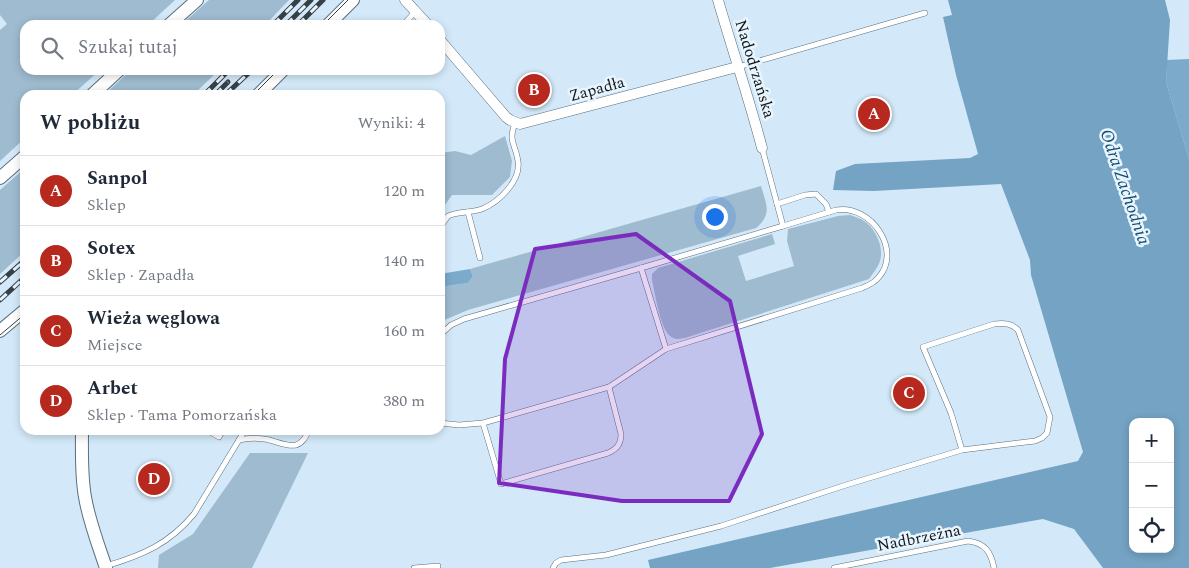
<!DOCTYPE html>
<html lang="pl">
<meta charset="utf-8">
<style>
body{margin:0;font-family:Spectral,serif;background:#f2f2f3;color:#1f2937}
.controls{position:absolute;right:15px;bottom:15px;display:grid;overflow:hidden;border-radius:10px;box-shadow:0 2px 8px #0003}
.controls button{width:45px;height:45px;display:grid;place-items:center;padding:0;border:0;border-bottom:1px solid #e0e1e3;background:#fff;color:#1f2937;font:25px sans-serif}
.you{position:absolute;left:714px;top:216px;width:18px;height:18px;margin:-12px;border:4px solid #fff;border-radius:50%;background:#1a73e8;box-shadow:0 0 0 8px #1a73e833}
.badge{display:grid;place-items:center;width:32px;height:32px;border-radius:50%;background:#b7291e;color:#fff;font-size:16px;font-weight:700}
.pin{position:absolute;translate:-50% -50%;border:2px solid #fff;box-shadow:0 1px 5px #0006}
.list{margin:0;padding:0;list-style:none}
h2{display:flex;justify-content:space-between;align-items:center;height:65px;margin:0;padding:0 20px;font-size:21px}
h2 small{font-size:16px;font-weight:400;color:#747a83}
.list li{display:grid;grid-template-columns:32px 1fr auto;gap:15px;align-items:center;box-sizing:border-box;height:70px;padding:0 20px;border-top:1px solid #e0e1e3}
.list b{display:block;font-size:19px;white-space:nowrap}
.list p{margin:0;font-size:16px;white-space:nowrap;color:#747a83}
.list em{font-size:16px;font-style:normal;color:#747a83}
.icon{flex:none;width:28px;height:28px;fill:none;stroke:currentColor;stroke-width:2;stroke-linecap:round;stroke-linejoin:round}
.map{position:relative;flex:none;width:1189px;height:568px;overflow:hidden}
.search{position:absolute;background:#fff;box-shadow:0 2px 8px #0003;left:20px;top:20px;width:425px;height:55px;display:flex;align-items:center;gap:12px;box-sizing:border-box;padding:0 18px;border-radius:15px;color:#747a83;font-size:19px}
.panel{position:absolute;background:#fff;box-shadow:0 2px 8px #0003;left:20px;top:90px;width:425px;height:345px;border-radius:15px}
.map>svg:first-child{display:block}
.green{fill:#9fbbcf}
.forest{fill:#7baacb}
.water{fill:#74a3c3;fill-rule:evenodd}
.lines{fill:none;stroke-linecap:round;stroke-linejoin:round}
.service-casing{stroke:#5c6f7d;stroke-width:6}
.minor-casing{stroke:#5c6f7d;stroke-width:11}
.tertiary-casing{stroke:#5c6f7d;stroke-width:14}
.service{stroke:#fff;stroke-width:5}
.minor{stroke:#fff;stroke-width:10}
.tertiary{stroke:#fff;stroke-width:12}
.tram{stroke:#354047;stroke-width:1}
.rail-casing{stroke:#354047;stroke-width:5}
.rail{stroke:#e8f5fe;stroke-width:3;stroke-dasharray:9;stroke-linecap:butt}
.marked{fill:#7b2cbf;fill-opacity:0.2;stroke:#7b2cbf;stroke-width:4;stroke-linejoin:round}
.labels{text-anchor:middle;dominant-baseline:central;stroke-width:5;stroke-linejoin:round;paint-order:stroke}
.street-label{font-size:16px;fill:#0e161b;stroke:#e8f5fe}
.water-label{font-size:18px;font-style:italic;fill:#134c6d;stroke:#e8f5fe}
</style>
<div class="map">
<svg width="1189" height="568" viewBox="0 0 1189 568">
<rect width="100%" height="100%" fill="#d3e9f9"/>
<g class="green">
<polygon points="0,0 175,0 148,25 25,25 25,70 100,70 72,95 25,95 25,138 0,161 0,30 7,24 0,15"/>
<polygon points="209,0 289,0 265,25 181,25"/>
<polygon points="131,70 219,70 193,95 104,95"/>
<polygon points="505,136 512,161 510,177 492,195 452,195 440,212 440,153 455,151 471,155"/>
<polygon points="25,168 25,251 0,274 0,190"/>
<path d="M761,186c5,18 12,28 -5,42l-288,82 -26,11 -2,4v-38l28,-4 5,-7 -3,-7z"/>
<path d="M850,215c5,2 10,3 14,6 10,6 18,22 17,34 0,9 -7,17 -12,24l-184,59c-6,1 -10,2 -15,-2 -10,-8 -15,-43 -18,-56v-6l6,-6 114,-34 3,10 -37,12 8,25 48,-15 -7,-25 1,-12 50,-13z"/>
<polygon points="250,453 308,453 252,568 158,568 159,555 193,534"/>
</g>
<g class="forest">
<polygon points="1189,59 1189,159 1166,82 1167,60"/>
<polygon points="470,269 473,276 468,283 440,287 440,274"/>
</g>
<path class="water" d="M948,0h217l5,20 -4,62 23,77v409h-86l-29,-39 -31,-10 -273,49h-120l-2,-8 430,-99 5,-9 -52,-177 -1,-15 -29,-76 -127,7 -41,-1 3,-19 19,-7 115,-6 8,-4 -22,-79 -13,-58 9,-2zM1133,422h37v127h-37z"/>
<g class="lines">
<g class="service-casing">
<g id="service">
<polyline points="403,25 416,11"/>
<polyline points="738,67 925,13"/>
<polyline points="777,204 805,195 816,194 826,204 829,212"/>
<polyline points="468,212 480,258"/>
<path d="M440,227l8,-11c11,-5 23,-3 34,-7 17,-7 39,-28 36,-48 -3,-19 -10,-18 -3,-38"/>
<polyline points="440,335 451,325 464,319 641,268"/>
<polyline points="666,349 641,268 783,226 762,148"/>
<path d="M609,387l57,-38 196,-61c5,-2 12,-5 16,-10 25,-26 -6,-74 -42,-68l-53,16"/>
<path d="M440,423l19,2 24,-2 126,-36 12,47c0,10 -4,15 -13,19l-107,31 -18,-61"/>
<polyline points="207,430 219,437 223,430"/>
<path d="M239,440c8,-2 17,-2 25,-1 10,1 22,8 32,6 7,-2 10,-9 13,-15"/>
<path d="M106,566c37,-11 63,-22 88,-52l51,-84"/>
<polyline points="414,568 438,566"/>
<path d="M553,568l3,-5 5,-3 45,-5 115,-29 125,-41 116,-35 73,-9 7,-3 5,-5 3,-16 -32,-87c-7,-7 -13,-7 -24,-6l-71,23 28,66 11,37"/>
<path d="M834,568l134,-27c17,2 23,11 26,27"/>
</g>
</g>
<g class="minor-casing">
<g id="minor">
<polyline points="405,0 428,25"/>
<path d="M718,0c14,49 31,98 44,148"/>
<polyline points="440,40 506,117 510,120 520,124 737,67"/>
</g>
</g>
<g class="tertiary-casing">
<g id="tertiary">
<polyline points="169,25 197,0"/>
<polyline points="328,25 353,0"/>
<polyline points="92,95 119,70"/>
<polyline points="258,95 283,70"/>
<polyline points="0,178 25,156"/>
<polyline points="0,331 25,310"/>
<path d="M82,430c0,22 -1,45 3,67 4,24 13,47 21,71"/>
</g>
</g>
<use href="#service" class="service"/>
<use href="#minor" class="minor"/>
<use href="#tertiary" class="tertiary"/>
<g class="tram">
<polyline points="323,25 348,0"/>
<polyline points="253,95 278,70"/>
<polyline points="0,335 25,314"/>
</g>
<g class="rail-casing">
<g id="rail">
<polyline points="273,25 298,0"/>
<polyline points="286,25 311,0"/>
<polyline points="298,25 323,0"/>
<polyline points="204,95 229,70"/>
<polyline points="215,95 228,82"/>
<polyline points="225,95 252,70"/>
<polyline points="0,282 25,260"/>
<polyline points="0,300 25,277"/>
</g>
</g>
<use href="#rail" class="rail"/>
</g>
<path class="marked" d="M636,234l94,67 32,133 -33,67h-107l-123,-18 6,-124 30,-110z"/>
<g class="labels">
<g class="street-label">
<text transform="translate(755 69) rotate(73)">Nadodrzańska</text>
<text transform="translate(597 89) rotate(-15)">Zapadła</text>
<text transform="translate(919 538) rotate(-11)">Nadbrzeżna</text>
</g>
<g class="water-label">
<text transform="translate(1125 187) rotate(71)">Odra Zachodnia</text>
</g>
</g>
</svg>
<div class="controls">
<button>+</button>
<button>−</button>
<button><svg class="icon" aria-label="locate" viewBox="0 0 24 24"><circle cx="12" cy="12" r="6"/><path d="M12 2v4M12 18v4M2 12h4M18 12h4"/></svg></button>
</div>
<div class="you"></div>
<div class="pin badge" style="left:874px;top:114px">A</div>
<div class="pin badge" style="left:534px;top:90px">B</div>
<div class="pin badge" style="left:909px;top:393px">C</div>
<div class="pin badge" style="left:154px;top:479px">D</div>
<div class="search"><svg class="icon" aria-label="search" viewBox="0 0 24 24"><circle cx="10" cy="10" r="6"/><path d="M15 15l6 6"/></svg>Szukaj tutaj</div>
<section class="panel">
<h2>W pobliżu<small>Wyniki: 4</small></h2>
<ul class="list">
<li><span class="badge">A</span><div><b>Sanpol</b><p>Sklep</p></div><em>120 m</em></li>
<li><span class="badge">B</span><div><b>Sotex</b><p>Sklep · Zapadła</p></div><em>140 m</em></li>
<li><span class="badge">C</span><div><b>Wieża węglowa</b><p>Miejsce</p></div><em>160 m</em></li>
<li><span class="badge">D</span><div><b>Arbet</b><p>Sklep · Tama Pomorzańska</p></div><em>380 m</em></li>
</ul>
</section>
</div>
